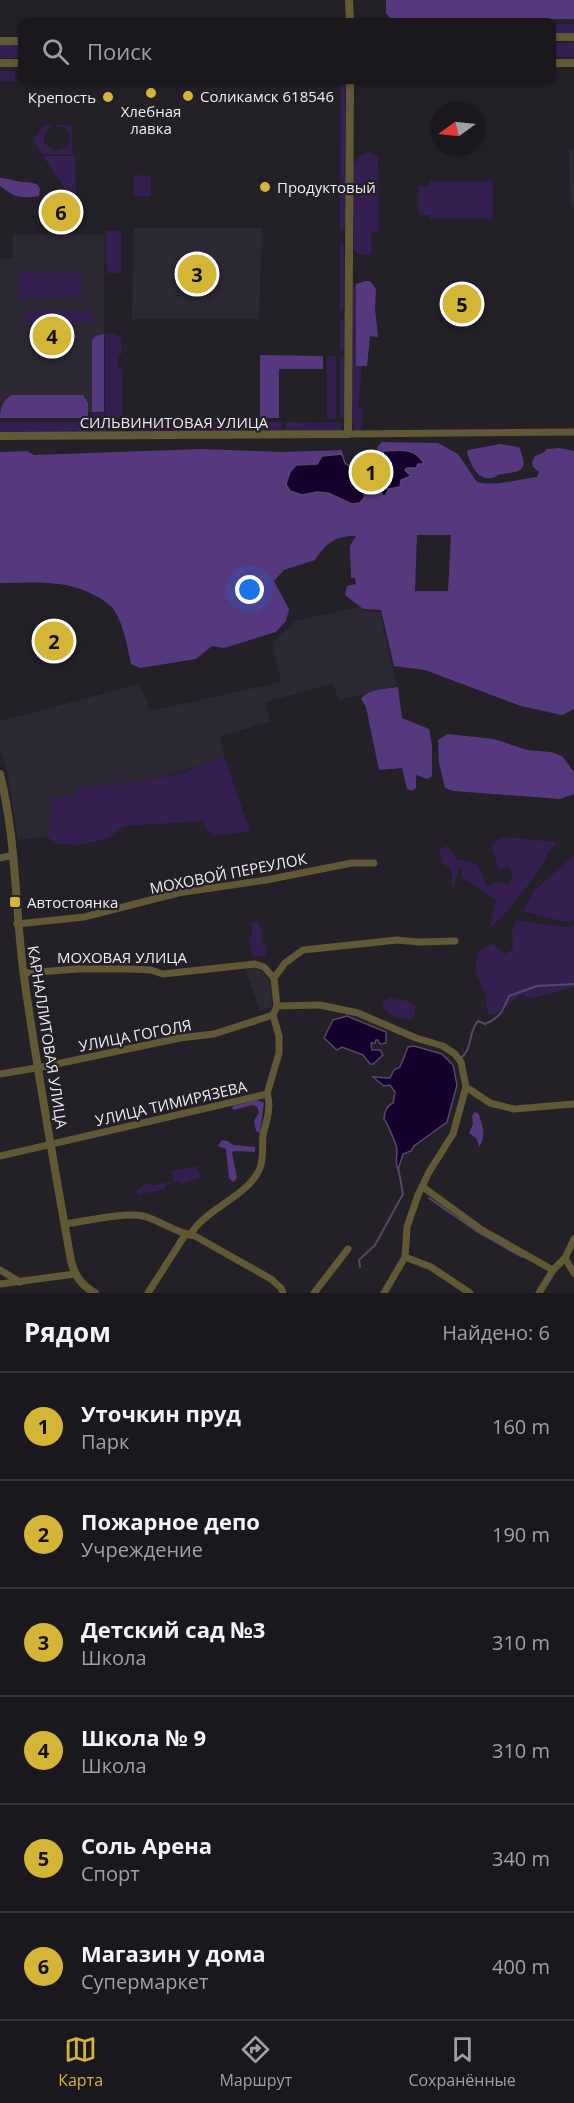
<!DOCTYPE html>
<html lang="ru">
<meta charset="utf-8">
<style>
body{margin:0;font-family:"Open Sans",sans-serif;background:#232126;color:#f1f3f6}
.compass{position:absolute;left:430px;top:102px;width:54px;height:54px;border-radius:50%;background:#1a181d;box-shadow:0 2px 4px #0004;rotate:255deg}
.you{position:absolute;left:250px;top:590px;width:21px;height:21px;margin:-15px;border:4px solid #fff;border-radius:50%;background:#1a73e8;box-shadow:0 0 0 9px #1a73e833}
.badge{display:grid;place-items:center;width:39px;height:39px;border-radius:50%;background:#d5b535;color:#111;font-size:20px;font-weight:700}
.pin{position:absolute;translate:-50% -50%;border:3px solid #fff;box-shadow:0 2px 6px #0006}
.list{margin:0;padding:0;list-style:none}
h2{display:flex;justify-content:space-between;align-items:center;height:78px;margin:0;padding:0 24px;font-size:26px}
h2 small{font-size:20px;font-weight:400;color:#9fa0a4}
.list li{display:grid;grid-template-columns:39px 1fr auto;gap:18px;align-items:center;box-sizing:border-box;height:108px;padding:0 24px;border-top:2px solid #38373b}
.list b{display:block;font-size:22px;white-space:nowrap}
.list p{margin:0;font-size:20px;white-space:nowrap;color:#9fa0a4}
.list em{font-size:20px;font-style:normal;color:#9fa0a4}
.icon{flex:none;width:33px;height:33px;fill:none;stroke:currentColor;stroke-width:2;stroke-linecap:round;stroke-linejoin:round}
.map{position:relative;flex:none;width:574px;height:1293px;overflow:hidden}
.search{position:absolute;background:#1a181d;box-shadow:0 2px 4px #0004;left:18px;right:18px;top:18px;height:66px;display:flex;align-items:center;gap:15px;box-sizing:border-box;padding:0 21px;border-radius:9px;color:#9fa0a4;font-size:22px}
.sheet{height:726px;background:#1a181d}
nav{display:flex;justify-content:space-around;align-items:center;box-sizing:border-box;height:84px;border-top:2px solid #38373b;background:#1a181d;font-size:16px;color:#9fa0a4}
nav a{display:grid;justify-items:center;gap:3px}
nav .on{color:#d5b535}
.map>svg:first-child{display:block}
.built{fill:#2c2834}
.green{fill:#341f50;fill-rule:evenodd}
.forest{fill:#56387f;fill-rule:evenodd}
.water{fill:#15002d;stroke:#564768;stroke-width:1.5}
.lines{fill:none;stroke-linecap:round;stroke-linejoin:round}
.stream{stroke:#564768;stroke-width:2}
.minor{stroke:#615835;stroke-width:7}
.tertiary{stroke:#615835;stroke-width:8}
.poi-dot{fill:#d5b535;stroke:#232027;stroke-width:2}
.labels{text-anchor:middle;dominant-baseline:central;stroke-width:4.5;stroke-linejoin:round;paint-order:stroke}
.poi-label{font-size:15px;fill:#edecf0;stroke:#232027;text-anchor:start}
.street-label{font-size:15px;fill:#edecf0;stroke:#232027}
</style>
<div class="map">
<svg width="574" height="1293" viewBox="0 0 574 1293">
<rect width="100%" height="100%" fill="#232027"/>
<g class="built">
<polygon points="569,150 574,150 574,208 571,202 570,192"/>
<polygon points="134,228 262,228 259,319 132,319"/>
<polygon points="13,235 104,235 104,412 0,413 0,259 13,258"/>
<polygon points="358,607 365,611 380,612 397,686 339,700 333,684 266,702 270,722 220,736 224,756 213,762 169,775 120,785 77,787 76,795 51,799 52,816 47,837 18,840 7,770 0,750 0,721 140,684 150,711 281,682 272,643 295,621"/>
<polygon points="245,967 252,967 262,972 267,978 271,985 272,1006 260,1012"/>
</g>
<g class="green">
<rect x="553" y="24" width="21" height="9"/>
<rect x="553" y="43" width="21" height="14"/>
<rect x="0" y="45" width="21" height="13"/>
<rect x="0" y="71" width="15" height="10"/>
<polygon points="341,85 345,85 345,228 340,232"/>
<path d="M44,125h28v29h-30l-9,-14zM53,125l12,3c9,10 4,23 -11,23l-10,-8v-8z"/>
<path d="M369,152l6,3 3,3 1,73 -8,1v21c-5,4 -15,2 -17,-4l-1,-85 7,-8z"/>
<polygon points="43,156 75,156 76,197 70,197"/>
<polygon points="134,175 151,176 151,196 134,197"/>
<polygon points="430,181 493,181 493,219 430,219 430,215 419,215 418,186 429,186"/>
<polygon points="106,231 121,231 121,273 107,273"/>
<polygon points="340,242 344,245 344,307 340,312"/>
<polygon points="19,272 82,272 82,297 19,298"/>
<polygon points="356,284 356,366 362,366 358,408 364,409 361,430 355,431 352,419 353,288"/>
<polygon points="24,310 92,311 92,322 24,322"/>
<polygon points="340,317 344,321 345,347 342,351 340,351"/>
<polygon points="105,334 116,334 121,339 122,354 118,354 118,368 122,369 122,418 92,418 92,413 105,413"/>
<polygon points="336,355 336,419 327,419 327,359 329,356"/>
<polygon points="340,355 344,359 344,417 340,419"/>
<polygon points="0,422 88,422 88,429 84,433 0,433"/>
<polygon points="92,422 124,422 123,431 95,432"/>
<polygon points="132,422 281,422 281,428 278,431 134,432"/>
<polygon points="285,422 343,423 339,431 286,430"/>
<path d="M224,756l26,75 -36,5 -7,-6 -3,-9 -80,5 -15,12 -31,7 -21,-1 -10,-7 5,-21 -2,-17 26,-4 1,-8c47,-3 104,-8 147,-31z"/>
<path d="M502,837l55,5c-10,10 -13,21 -21,32 -14,20 -29,39 -47,55l7,-29 -33,-22 -4,-11 -6,23 -2,-20 -8,-6 -4,-15 8,-3 10,14c23,2 22,4 29,26l12,-4 10,2 5,-9 -4,-8 -10,3 -8,-24z"/>
<polygon points="574,855 574,920 565,922 523,911 535,890"/>
<polygon points="517,920 565,927 574,926 574,987 530,999 521,995 495,1014 488,1015 485,994 475,971 477,953 493,943 505,954 513,949 512,929"/>
<polygon points="257,921 258,925 260,925 261,930 263,930 261,945 267,945 265,956 253,957 248,936 252,935 251,922"/>
<path d="M389,998l18,3 8,5v10l-5,4c-13,-2 -26,-3 -28,-18z"/>
<polygon points="197,1166 201,1177 182,1184 174,1181 172,1171"/>
<polygon points="170,1182 170,1184 165,1185 165,1189 138,1195 137,1190 148,1183 154,1185"/>
</g>
<g class="forest">
<polygon points="386,0 574,0 574,19 390,18 386,13"/>
<path d="M0,178c7,0 10,2 16,3 9,2 14,0 22,4l2,4 -1,7c-19,3 -25,1 -39,-10z"/>
<polygon points="365,281 370,281 376,289 375,309 378,337 370,336 367,366 356,366 356,284"/>
<polygon points="104,334 104,412 92,412 92,340 96,336"/>
<polygon points="260,355 323,356 323,369 279,369 279,418 260,418"/>
<path d="M12,395h71l5,8v15h-88c0,-10 3,-18 12,-23z"/>
<path d="M382,442l56,1 20,11 19,28c20,5 40,-3 60,-5l2,-5 -6,-5 -1,-5 3,-6 8,-3 4,-4 12,-1 15,3v258l-12,6 -41,-9 -96,-36 -31,-4 -13,-56 -18,-1 -18,-14 2,-9 9,-2 -1,-6h-4l-1,-32 6,-10c-20,-1 -31,8 -41,24l-31,10 -10,11 15,28 -3,12 -10,11 -52,16 -12,-2 -16,13 -56,9 -9,-4c-4,-18 -7,-39 -17,-54 -4,-6 -12,-11 -18,-14 -31,-17 -62,-13 -96,-13v-131l27,-1 7,4 167,-6 81,3 60,-2v4l-20,2 -4,8 -23,1 -5,7 -4,12 4,7 12,4 15,-3 12,1 23,11 8,-1 4,-5 3,-14 13,2 2,10 4,-1 2,-6 9,-1 4,-8 10,-4 -6,-6 2,-2h9l-2,-16 -22,-1 -13,8 -2,-12zM417,535h34l-3,56h-33z"/>
<path d="M500,444l19,3c10,23 3,25 -17,27 -8,1 -2,2 -10,4 -15,3 -21,-14 -25,-25l1,-3z"/>
<path d="M398,687l4,31 27,11 3,16v31l-5,3 -11,-4v13l-4,3 -5,-2 -5,-21 -23,2 -13,-63 -5,-8c6,-10 26,-10 37,-12z"/>
<polygon points="448,734 494,739 527,750 551,752 562,756 574,772 574,794 560,799 453,791 445,788 439,763 438,740"/>
<polygon points="257,1100 264,1103 260,1133 256,1131 254,1121 259,1112 257,1107 252,1105 234,1110 232,1108 233,1106"/>
<path d="M475,1112l4,2c3,12 8,22 0,33l-2,-8 -8,-6 4,-9 -1,-8z"/>
<polygon points="222,1140 228,1141 233,1145 255,1147 255,1152 235,1151 232,1152 237,1178 233,1182 229,1178 226,1149 218,1146"/>
</g>
<g class="water">
<path d="M384,451c16,-1 32,-4 40,13h-6l-2,4h-9l-2,2 6,6 -10,4 -1,7 -12,2 -2,6 -4,1 -3,-37 3,-1z"/>
<polygon points="342,454 345,463 357,472 361,482 367,484 364,498 360,503 352,504 328,493 317,492 302,495 290,491 286,484 290,472 296,465 317,464 322,456"/>
<polygon points="347,1016 386,1032 386,1043 380,1044 378,1040 376,1040 375,1043 371,1043 372,1050 380,1050 383,1055 373,1064 370,1064 363,1055 342,1047 337,1050 324,1038 333,1020"/>
<path d="M414,1046l28,8 11,11 4,20 -10,37 -33,24 -3,5 -8,3 -5,16c-3,-8 -1,-12 -1,-20 0,-4 -10,-28 -13,-31 1,-8 2,-13 9,-16l2,-11 -5,-7 -6,1 -11,-9 17,1 4,-8 6,-3 8,-20z"/>
</g>
<g class="lines">
<g class="stream">
<path d="M461,1058c12,-9 7,-27 17,-37l7,3c15,-6 18,-13 24,-28l28,-10 37,-2"/>
<polyline points="429,1198 478,1232 522,1257"/>
<polyline points="360,1267 359,1260 375,1245 403,1194 398,1167"/>
</g>
<g class="minor">
<polyline points="348,434 574,432"/>
<polyline points="0,858 13,855"/>
<polyline points="17,924 84,917 178,893 266,880 352,863 374,863"/>
<polyline points="24,973 78,969 129,969 151,970 163,974 255,964 264,967 274,978"/>
<polyline points="274,978 285,963 303,950 397,940 419,942 455,941"/>
<polyline points="277,1006 320,1005 358,1013 416,1038 443,1046 455,1054 461,1062 466,1087 453,1134 429,1172 418,1195 407,1227 405,1257 384,1293"/>
<polyline points="0,1074 42,1067 180,1038 214,1034 273,1015"/>
<polyline points="466,1087 490,1103 514,1109 574,1104"/>
<polyline points="267,1094 279,1053 279,1036 273,1015 277,1006 274,978"/>
<polyline points="0,1156 267,1094"/>
<polyline points="423,1187 482,1230 553,1270"/>
<path d="M65,1224c20,-3 60,-12 78,-8 19,5 32,17 52,20l76,43 10,9 2,5"/>
<path d="M190,1235c16,-27 59,-39 70,-67 4,-10 2,-23 3,-33 3,-13 9,-28 4,-41"/>
<polyline points="405,1257 431,1267 470,1293"/>
<polyline points="565,1258 574,1273"/>
<polyline points="0,1270 20,1282"/>
<polyline points="0,1284 75,1274"/>
<polyline points="148,1293 185,1235"/>
<polyline points="314,1293 348,1249"/>
<polyline points="539,1293 553,1270 565,1258 574,1239"/>
</g>
<g class="tertiary">
<polyline points="349,0 350,21"/>
<polyline points="553,37 574,37"/>
<polyline points="0,41 21,41"/>
<polyline points="0,63 21,63"/>
<polyline points="553,63 574,63"/>
<polyline points="0,436 348,434 350,81"/>
<path d="M0,774c16,64 15,130 23,195 13,97 31,195 48,292 4,15 10,24 24,32"/>
</g>
</g>
<g class="poi-dot">
<circle cx="151" cy="93" r="6"/>
<circle cx="188" cy="96" r="6"/>
<circle cx="108" cy="97" r="6"/>
<circle cx="265" cy="187" r="6"/>
<rect x="9" y="896" width="12" height="12" rx="3"/>
</g>
<g class="labels">
<g class="poi-label">
<text x="200" y="96">Соликамск 618546</text>
<text x="96" y="97" text-anchor="end">Крепость</text>
<text x="151" y="111" text-anchor="middle">Хлебная<tspan x="151" dy="17">лавка</tspan></text>
<text x="277" y="187">Продуктовый</text>
<text x="27" y="902">Автостоянка</text>
</g>
<g class="street-label">
<text x="174" y="422">СИЛЬВИНИТОВАЯ УЛИЦА</text>
<text transform="translate(228 873) rotate(-11)">МОХОВОЙ ПЕРЕУЛОК</text>
<text x="122" y="957">МОХОВАЯ УЛИЦА</text>
<text transform="translate(135 1035) rotate(-11)">УЛИЦА ГОГОЛЯ</text>
<text transform="translate(48 1037) rotate(81)">КАРНАЛЛИТОВАЯ УЛИЦА</text>
<text transform="translate(171 1103) rotate(-13)">УЛИЦА ТИМИРЯЗЕВА</text>
</g>
</g>
</svg>
<svg class="compass" viewBox="-18 -18 36 36"><path d="M0-13l5 13h-10z" fill="#e53935"/><path d="M0 13l5-13h-10z" fill="#9fa0a4"/></svg>
<div class="you"></div>
<div class="pin badge" style="left:371px;top:472px">1</div>
<div class="pin badge" style="left:54px;top:641px">2</div>
<div class="pin badge" style="left:197px;top:274px">3</div>
<div class="pin badge" style="left:52px;top:336px">4</div>
<div class="pin badge" style="left:462px;top:304px">5</div>
<div class="pin badge" style="left:61px;top:212px">6</div>
<div class="search"><svg class="icon" aria-label="search" viewBox="0 0 24 24"><circle cx="10" cy="10" r="6"/><path d="M15 15l6 6"/></svg>Поиск</div>
</div>
<section class="sheet">
<h2>Рядом<small>Найдено: 6</small></h2>
<ul class="list">
<li><span class="badge">1</span><div><b>Уточкин пруд</b><p>Парк</p></div><em>160 m</em></li>
<li><span class="badge">2</span><div><b>Пожарное депо</b><p>Учреждение</p></div><em>190 m</em></li>
<li><span class="badge">3</span><div><b>Детский сад №3</b><p>Школа</p></div><em>310 m</em></li>
<li><span class="badge">4</span><div><b>Школа № 9</b><p>Школа</p></div><em>310 m</em></li>
<li><span class="badge">5</span><div><b>Соль Арена</b><p>Спорт</p></div><em>340 m</em></li>
<li><span class="badge">6</span><div><b>Магазин у дома</b><p>Супермаркет</p></div><em>400 m</em></li>
</ul>
</section>
<nav>
<a class="on"><svg class="icon" aria-label="map" viewBox="0 0 24 24"><path d="M3 6l6-2 6 2 6-2v14l-6 2-6-2-6 2zM9 4v14M15 6v14"/></svg>Карта</a>
<a><svg class="icon" aria-label="directions" viewBox="0 0 24 24"><path d="M12 3l9 9-9 9-9-9zM9 14v-3h6M13 9l2 2-2 2"/></svg>Маршрут</a>
<a><svg class="icon" aria-label="saved" viewBox="0 0 24 24"><path d="M7 4h10v16l-5-4-5 4z"/></svg>Сохранённые</a>
</nav>
